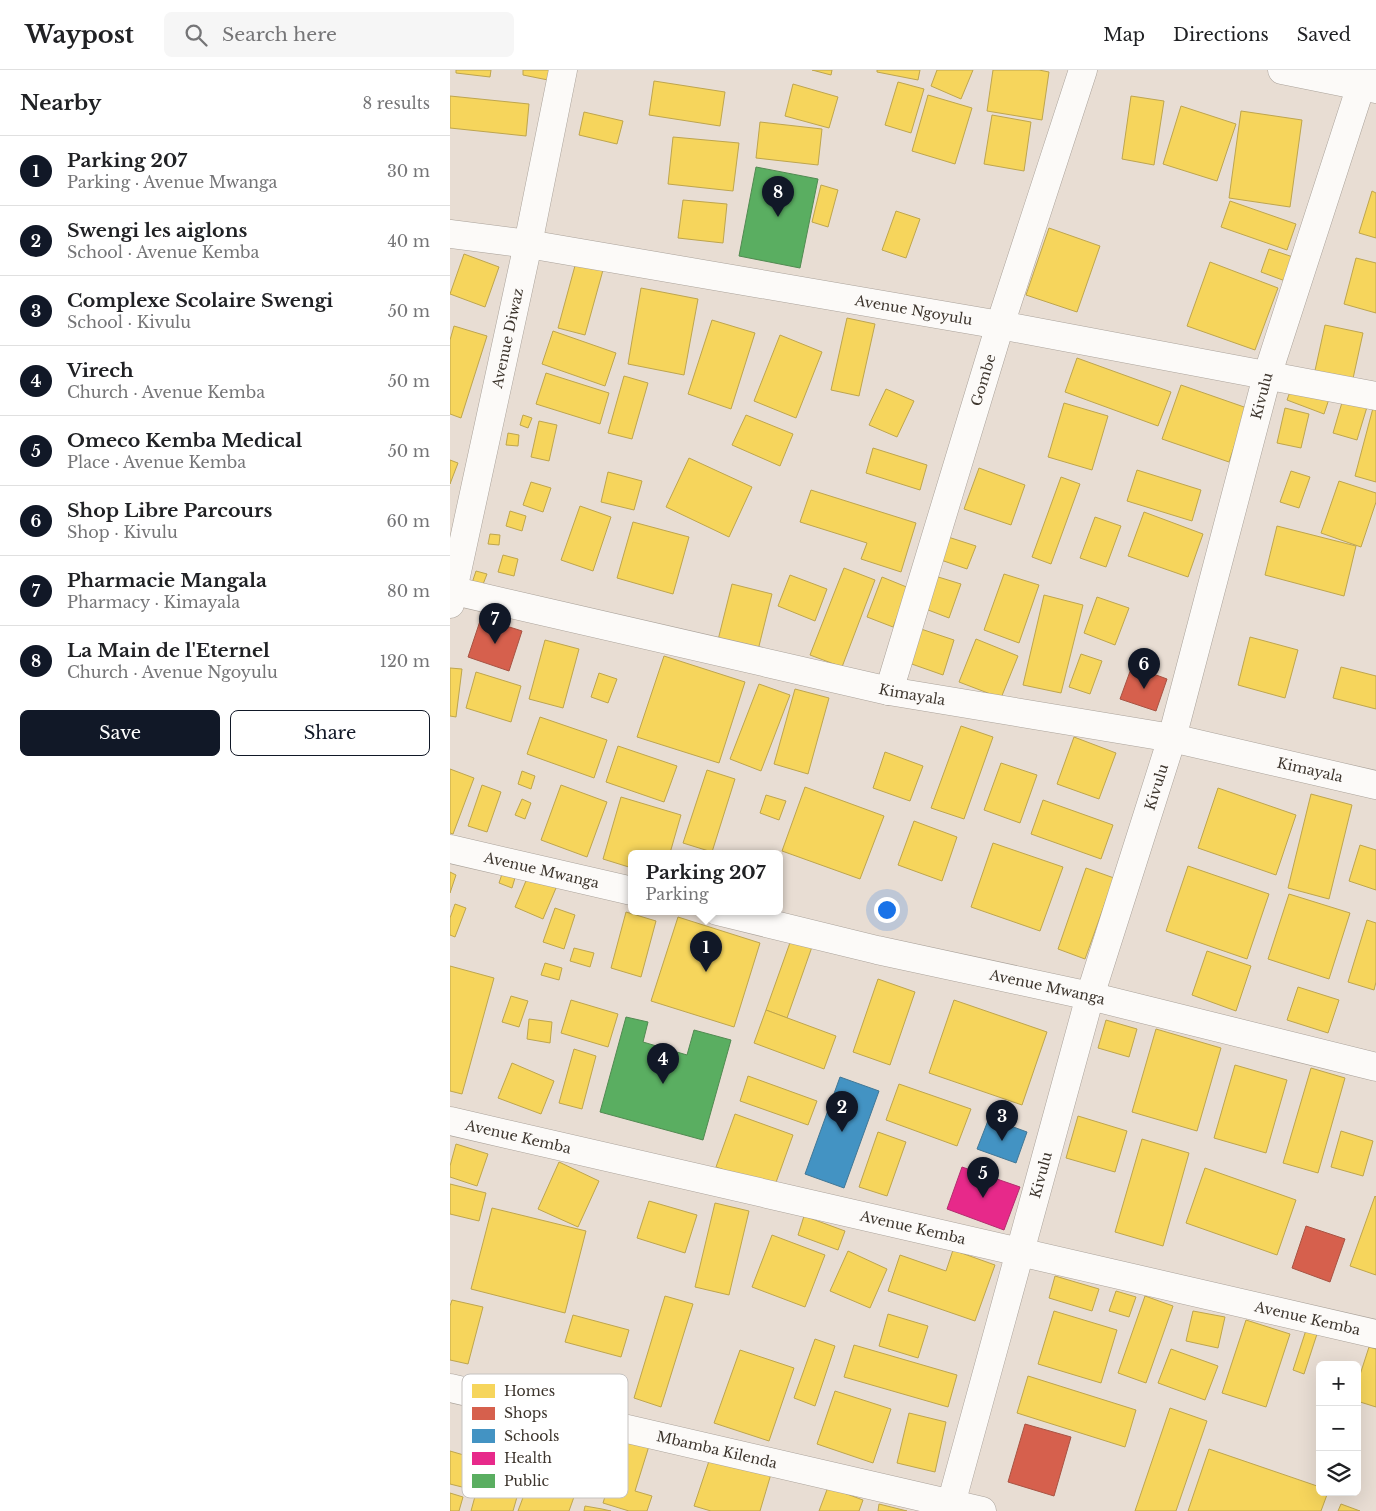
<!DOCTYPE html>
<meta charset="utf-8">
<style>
body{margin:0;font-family:"Libre Baskerville",serif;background:#f6f6f6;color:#202124}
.controls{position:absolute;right:15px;bottom:15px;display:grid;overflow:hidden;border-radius:8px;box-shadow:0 5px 20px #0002}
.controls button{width:45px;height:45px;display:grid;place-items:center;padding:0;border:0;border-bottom:1px solid #e0e0e0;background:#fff;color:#202124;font:25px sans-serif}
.you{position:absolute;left:436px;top:839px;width:18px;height:18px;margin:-12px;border:4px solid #fff;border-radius:50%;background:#1a73e8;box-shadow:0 0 0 8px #1a73e833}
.badge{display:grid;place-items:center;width:32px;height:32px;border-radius:50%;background:#111827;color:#fff;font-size:16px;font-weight:700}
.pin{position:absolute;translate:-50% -41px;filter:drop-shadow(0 1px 2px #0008)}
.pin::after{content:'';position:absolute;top:26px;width:18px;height:15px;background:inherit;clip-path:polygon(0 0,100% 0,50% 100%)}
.popup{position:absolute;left:178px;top:780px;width:155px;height:65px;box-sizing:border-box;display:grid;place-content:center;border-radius:8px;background:#fff;filter:drop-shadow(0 1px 4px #0005);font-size:16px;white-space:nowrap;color:#757577}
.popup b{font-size:19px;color:#202124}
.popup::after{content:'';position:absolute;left:50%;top:100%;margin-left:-10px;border:10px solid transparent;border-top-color:#fff}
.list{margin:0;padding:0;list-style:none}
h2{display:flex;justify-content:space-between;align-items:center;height:65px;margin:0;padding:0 20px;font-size:21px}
h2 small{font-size:16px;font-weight:400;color:#757577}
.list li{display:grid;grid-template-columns:32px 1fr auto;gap:15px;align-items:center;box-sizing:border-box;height:70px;padding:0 20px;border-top:1px solid #e0e0e0}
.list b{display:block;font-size:19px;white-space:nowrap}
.list p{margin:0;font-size:16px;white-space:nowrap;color:#757577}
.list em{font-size:16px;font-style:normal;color:#757577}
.actions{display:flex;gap:10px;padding:15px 20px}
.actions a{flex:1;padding:11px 0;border:1px solid #111827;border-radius:8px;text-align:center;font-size:18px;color:#111827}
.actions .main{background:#111827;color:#fff}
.icon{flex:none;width:28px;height:28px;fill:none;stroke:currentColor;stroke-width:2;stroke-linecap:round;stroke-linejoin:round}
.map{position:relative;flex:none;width:926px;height:1441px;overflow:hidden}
header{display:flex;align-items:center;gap:30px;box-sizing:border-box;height:70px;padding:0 25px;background:#fff;border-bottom:1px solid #e0e0e0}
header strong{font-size:24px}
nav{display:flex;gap:28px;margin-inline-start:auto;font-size:18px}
.search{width:350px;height:45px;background:#f6f6f6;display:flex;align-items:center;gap:12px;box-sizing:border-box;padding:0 18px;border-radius:8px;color:#757577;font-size:19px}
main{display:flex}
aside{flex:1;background:#fff}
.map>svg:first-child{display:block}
.homes{fill:#f6d55c;stroke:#bea54e}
.shops{fill:#d6604d;stroke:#a85343}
.schools{fill:#4393c3;stroke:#417796}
.health{fill:#e7298a;stroke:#b42d6e}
.public{fill:#5aae61;stroke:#518a51}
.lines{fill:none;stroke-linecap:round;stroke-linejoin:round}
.minor-casing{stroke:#aaa29a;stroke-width:29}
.minor{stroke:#fcfaf8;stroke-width:28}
.labels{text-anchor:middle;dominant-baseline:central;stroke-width:5;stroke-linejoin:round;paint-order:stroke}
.street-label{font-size:14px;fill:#3d352d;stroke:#fff}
.key{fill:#fff;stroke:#c5c2c0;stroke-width:1}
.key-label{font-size:14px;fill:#3d352d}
</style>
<header>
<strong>Waypost</strong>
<div class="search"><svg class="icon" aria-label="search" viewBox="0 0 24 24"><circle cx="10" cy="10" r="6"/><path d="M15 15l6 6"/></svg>Search here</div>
<nav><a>Map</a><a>Directions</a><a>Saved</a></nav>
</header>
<main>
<aside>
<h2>Nearby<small>8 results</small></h2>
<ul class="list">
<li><span class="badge">1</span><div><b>Parking 207</b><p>Parking · Avenue Mwanga</p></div><em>30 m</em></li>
<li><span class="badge">2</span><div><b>Swengi les aiglons</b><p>School · Avenue Kemba</p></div><em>40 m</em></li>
<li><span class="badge">3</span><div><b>Complexe Scolaire Swengi</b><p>School · Kivulu</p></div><em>50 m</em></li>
<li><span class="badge">4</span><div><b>Virech</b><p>Church · Avenue Kemba</p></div><em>50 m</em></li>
<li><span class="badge">5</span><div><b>Omeco Kemba Medical</b><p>Place · Avenue Kemba</p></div><em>50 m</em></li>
<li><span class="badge">6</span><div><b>Shop Libre Parcours</b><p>Shop · Kivulu</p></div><em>60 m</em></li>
<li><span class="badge">7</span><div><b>Pharmacie Mangala</b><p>Pharmacy · Kimayala</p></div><em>80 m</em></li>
<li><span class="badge">8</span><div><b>La Main de l'Eternel</b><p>Church · Avenue Ngoyulu</p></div><em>120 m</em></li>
</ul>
<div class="actions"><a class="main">Save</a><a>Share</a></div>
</aside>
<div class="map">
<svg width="926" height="1441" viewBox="0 0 926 1441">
<rect width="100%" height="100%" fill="#e8ddd3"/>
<g class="homes">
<polygon points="6,0 41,0 40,7 6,3"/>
<polygon points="73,0 99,0 98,10 73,5"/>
<polygon points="362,0 382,0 381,5"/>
<polygon points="427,0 470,0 468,10 427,2"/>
<polygon points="487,0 523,0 511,29 481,16"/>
<polygon points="543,0 589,0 599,2 592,50 537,41"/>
<polygon points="204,11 275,22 270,56 199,45"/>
<polygon points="448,12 474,19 461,63 435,55"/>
<polygon points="343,14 388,27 379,58 335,46"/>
<polygon points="478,25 522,38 505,94 462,81"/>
<polygon points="0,26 79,34 76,66 0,58"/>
<polygon points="681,26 714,31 704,95 672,89"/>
<polygon points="731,36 786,54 767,111 713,94"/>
<polygon points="791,41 852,50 840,137 779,128"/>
<polygon points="134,42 173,51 167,74 129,65"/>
<polygon points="542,45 581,52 574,101 534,94"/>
<polygon points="310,52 372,59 368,95 306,88"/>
<polygon points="223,67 289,73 283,121 218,114"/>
<polygon points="371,115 388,120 378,157 362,152"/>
<polygon points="922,121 926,123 926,168 909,163"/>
<polygon points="233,130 277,134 273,173 228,168"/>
<polygon points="780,131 846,154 837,180 771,157"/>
<polygon points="446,141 470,149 456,188 432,180"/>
<polygon points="599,158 650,176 627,242 576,225"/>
<polygon points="819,179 846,188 838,212 811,202"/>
<polygon points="14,184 49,197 35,237 0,224"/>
<polygon points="906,188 926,193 926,243 894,234"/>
<polygon points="126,192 153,200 135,265 108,258"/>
<polygon points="760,192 828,218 805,280 737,256"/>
<polygon points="191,218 248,229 234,305 178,294"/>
<polygon points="397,248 425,254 409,326 381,320"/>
<polygon points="262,250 305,263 281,339 238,324"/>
<polygon points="875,255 913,263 902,313 864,305"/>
<polygon points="4,256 37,266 11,348 0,344 0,270"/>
<polygon points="103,261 166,283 155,316 92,294"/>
<polygon points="330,265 372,282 346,348 304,331"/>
<polygon points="627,288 721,322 708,356 615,322"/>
<polygon points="96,303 159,323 150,354 86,334"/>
<polygon points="174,306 198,313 182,369 158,363"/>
<polygon points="731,315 797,338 779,392 712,369"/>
<polygon points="842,316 879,329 874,344 837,330"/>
<polygon points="436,319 464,331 447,367 419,355"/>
<polygon points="893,329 917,337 907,370 883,363"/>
<polygon points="614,333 658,346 642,400 598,387"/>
<polygon points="835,338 859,344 851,378 827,373"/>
<polygon points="923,338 926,339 926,412 905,406"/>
<polygon points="73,345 82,348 78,358 70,355"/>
<polygon points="296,345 343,364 330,396 282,375"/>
<polygon points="89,351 107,355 99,391 81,387"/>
<polygon points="58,363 69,365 68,376 56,375"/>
<polygon points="423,378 477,395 470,420 416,403"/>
<polygon points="239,388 302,417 279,467 216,437"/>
<polygon points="0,390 8,393 0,414"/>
<polygon points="529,398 575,415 561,455 514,439"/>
<polygon points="687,400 751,420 742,451 677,431"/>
<polygon points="841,401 860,407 849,438 830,432"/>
<polygon points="158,402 192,411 184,440 151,432"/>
<polygon points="611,407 630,414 601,494 582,487"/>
<polygon points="889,411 926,423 926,432 911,477 871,463"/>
<polygon points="81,412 101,418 93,442 73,435"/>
<polygon points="361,420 466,453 451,502 411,489 417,473 350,452"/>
<polygon points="130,436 161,447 143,501 111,490"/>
<polygon points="60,441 76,446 72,461 56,456"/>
<polygon points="694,442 753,464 738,507 678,486"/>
<polygon points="645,447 671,456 656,497 630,488"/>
<polygon points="183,452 239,467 223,524 167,508"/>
<polygon points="827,456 906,476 894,526 815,505"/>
<polygon points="40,464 50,465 49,475 38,474"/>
<polygon points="495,466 526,476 517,499 488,489"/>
<polygon points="53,485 68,489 64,506 48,502"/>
<polygon points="394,498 425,510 392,597 360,585"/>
<polygon points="26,501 37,504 32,517 22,513"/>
<polygon points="554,504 589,515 569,573 534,560"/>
<polygon points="340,505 377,519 365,551 328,536"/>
<polygon points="485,506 511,514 499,548 473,538"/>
<polygon points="432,507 459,518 443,557 417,547"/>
<polygon points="282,514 322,524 308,580 268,570"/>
<polygon points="594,525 633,535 611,623 573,615"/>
<polygon points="647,527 679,538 665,575 634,563"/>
<polygon points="468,558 504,570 493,605 456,592"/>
<polygon points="800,567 848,580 835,628 788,615"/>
<polygon points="526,569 568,586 551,628 509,612"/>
<polygon points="95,570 129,579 113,638 79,629"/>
<polygon points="631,584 652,591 640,624 619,617"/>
<polygon points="214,586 295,612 269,693 187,667"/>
<polygon points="891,597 926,606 926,639 883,628"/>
<polygon points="0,598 12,599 6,647 0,646"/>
<polygon points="26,602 71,616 61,652 16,638"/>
<polygon points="149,603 167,609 158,633 141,627"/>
<polygon points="309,614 340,625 311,701 280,689"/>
<polygon points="345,619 379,628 358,704 324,694"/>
<polygon points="90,647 157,670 144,708 77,684"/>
<polygon points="511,656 543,667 514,749 481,738"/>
<polygon points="624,667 666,683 649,729 607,714"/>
<polygon points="168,676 227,696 214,732 156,712"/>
<polygon points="435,682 473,696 460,731 423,718"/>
<polygon points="551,693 587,705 570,753 534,740"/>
<polygon points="0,699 24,708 3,764 0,763"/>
<polygon points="257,700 285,709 262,782 233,773"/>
<polygon points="72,701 85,706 81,719 68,714"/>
<polygon points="32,715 51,722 37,762 18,756"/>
<polygon points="111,715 157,732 137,787 91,770"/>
<polygon points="355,717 434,746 410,809 332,781"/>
<polygon points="768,718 846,745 826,805 748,778"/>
<polygon points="861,724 902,735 879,829 838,818"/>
<polygon points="316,725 336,731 329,750 310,743"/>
<polygon points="171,727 231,745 220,783 182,783 182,798 153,789"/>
<polygon points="72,729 81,733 75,749 65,745"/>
<polygon points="593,730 663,755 651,789 581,764"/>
<polygon points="464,751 507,767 492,811 448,795"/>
<polygon points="543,773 613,797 590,861 521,837"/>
<polygon points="910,775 926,780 926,820 899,811"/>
<polygon points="738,796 819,824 797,889 716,861"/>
<polygon points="636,798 664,808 635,889 608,879"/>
<polygon points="0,802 6,805 0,823"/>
<polygon points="52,804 65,808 62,818 49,813"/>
<polygon points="78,806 106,818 93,849 65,837"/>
<polygon points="839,824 900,843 879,909 818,889"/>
<polygon points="5,834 16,838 5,867 0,865 0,848"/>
<polygon points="105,838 125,845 114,879 93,872"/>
<polygon points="176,842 206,851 191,907 161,898"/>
<polygon points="228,847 310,873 284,957 201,931"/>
<polygon points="917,850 926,853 926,912 924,920 898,912"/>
<polygon points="342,867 363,874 337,948 316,940"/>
<polygon points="124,878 144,883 140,897 120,891"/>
<polygon points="757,881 801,896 786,941 742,925"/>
<polygon points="95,893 112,898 109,910 91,905"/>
<polygon points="0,896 44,908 12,1024 0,1021"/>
<polygon points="428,909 465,922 440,995 403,982"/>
<polygon points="848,917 889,930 878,963 837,950"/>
<polygon points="61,926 78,931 69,957 52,952"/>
<polygon points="121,930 168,944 158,977 111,963"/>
<polygon points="504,930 597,962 572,1035 479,1003"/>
<polygon points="316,940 386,966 374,999 304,973"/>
<polygon points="79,949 102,952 100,973 77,969"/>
<polygon points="656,950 687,959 679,987 648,978"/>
<polygon points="706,959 771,978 747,1061 682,1042"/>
<polygon points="124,979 146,986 132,1039 109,1033"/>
<polygon points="62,993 104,1011 91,1044 48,1028"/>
<polygon points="785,995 837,1010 816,1083 764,1068"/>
<polygon points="861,998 895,1008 868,1103 833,1093"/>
<polygon points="298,1006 367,1031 358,1055 290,1031"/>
<polygon points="449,1014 521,1039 507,1076 436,1050"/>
<polygon points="285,1044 343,1065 324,1118 266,1097"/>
<polygon points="628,1046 677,1061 665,1102 616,1088"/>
<polygon points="891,1061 923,1071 913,1106 881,1097"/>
<polygon points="428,1062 456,1072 437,1126 409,1117"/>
<polygon points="692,1069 739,1083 713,1176 665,1162"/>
<polygon points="6,1074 38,1084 27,1116 0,1107 0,1096"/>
<polygon points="109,1092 149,1111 128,1157 88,1139"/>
<polygon points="755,1098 846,1130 827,1185 736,1153"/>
<polygon points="0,1114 36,1123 29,1151 0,1144"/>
<polygon points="925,1126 926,1127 926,1205 900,1196"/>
<polygon points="199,1131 247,1145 235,1183 187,1168"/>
<polygon points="265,1133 299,1141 279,1225 245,1217"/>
<polygon points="42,1138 136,1161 115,1243 21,1219"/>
<polygon points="354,1146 395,1161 388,1180 348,1165"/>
<polygon points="322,1165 375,1185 355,1237 302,1217"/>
<polygon points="503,1180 545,1195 525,1251 438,1221 450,1185 496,1201"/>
<polygon points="398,1181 437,1199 420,1238 380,1221"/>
<polygon points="605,1206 649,1219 642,1241 599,1228"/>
<polygon points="666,1221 686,1227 679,1247 659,1241"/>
<polygon points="215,1226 243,1234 211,1337 184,1328"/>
<polygon points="695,1226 723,1236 696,1313 668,1303"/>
<polygon points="2,1230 33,1237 18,1294 0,1290 0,1236"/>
<polygon points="604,1241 667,1260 651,1313 588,1294"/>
<polygon points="743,1241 775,1247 768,1278 736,1271"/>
<polygon points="438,1244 478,1256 468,1288 429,1276"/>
<polygon points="123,1245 179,1260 171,1287 115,1272"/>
<polygon points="796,1250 840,1264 816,1337 772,1323"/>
<polygon points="857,1257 868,1261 854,1304 843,1300"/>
<polygon points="365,1269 385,1276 365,1336 344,1328"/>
<polygon points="404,1275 507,1305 498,1337 394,1307"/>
<polygon points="919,1277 926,1279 926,1337 907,1331 907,1314"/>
<polygon points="721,1279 768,1296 755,1330 708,1313"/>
<polygon points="290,1280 344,1298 319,1371 264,1353"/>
<polygon points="578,1306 686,1340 675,1377 567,1343"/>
<polygon points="385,1321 441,1339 423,1393 367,1374"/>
<polygon points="720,1338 757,1351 726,1441 685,1441"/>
<polygon points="459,1343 496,1352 485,1402 447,1393"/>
<polygon points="98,1360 142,1376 119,1441 68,1441"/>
<polygon points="173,1368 199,1376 185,1421 202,1426 197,1441 179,1441 153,1433"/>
<polygon points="39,1375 79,1385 63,1441 21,1441"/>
<polygon points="759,1379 870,1417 870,1422 878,1422 871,1441 738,1441"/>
<polygon points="0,1381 24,1388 16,1418 0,1414"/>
<polygon points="261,1385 321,1404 310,1441 261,1441 244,1436"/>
<polygon points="378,1417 413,1430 409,1441 369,1441"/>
<polygon points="0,1423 13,1427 9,1441 0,1441"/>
<polygon points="429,1434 457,1441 428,1441"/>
<polygon points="891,1434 910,1441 888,1441"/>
<polygon points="135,1436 152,1439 161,1441 134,1441"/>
</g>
<g class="shops">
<polygon points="31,548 72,561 59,601 18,587"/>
<polygon points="682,596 717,609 706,641 670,629"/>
<polygon points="856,1156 895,1169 880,1212 842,1198"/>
<polygon points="575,1354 621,1367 604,1426 558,1412"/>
</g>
<g class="schools">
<polygon points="390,1007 429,1021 394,1118 355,1104"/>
<polygon points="539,1048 577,1062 566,1093 527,1079"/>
</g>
<polygon class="health" points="512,1097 570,1117 554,1160 497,1139"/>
<g class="public">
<polygon points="306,97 368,109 350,198 289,186"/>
<polygon points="176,947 198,952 193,972 237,985 244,960 281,970 253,1070 150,1042"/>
</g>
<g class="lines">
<g class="minor-casing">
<g id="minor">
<polyline points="832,0 926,19"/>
<path id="s1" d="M0,164l78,10 472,81 376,71"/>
<path id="s2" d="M0,520l439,101 283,47 204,47"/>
<path id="s3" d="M0,534l78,-360 35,-174"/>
<path id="s4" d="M439,621l111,-366 83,-255"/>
<path id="s5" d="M0,779l182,42"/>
<path id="s6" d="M267,841l160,39 213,46 286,71"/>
<path id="s7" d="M0,1051l926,213"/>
<path id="s8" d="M0,1318l532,123"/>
<path id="s9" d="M501,1434l139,-508 82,-258 95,-362 99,-306"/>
</g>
</g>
<use href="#minor" class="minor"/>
</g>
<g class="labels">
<g class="street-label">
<text stroke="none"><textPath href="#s1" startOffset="470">Avenue Ngoyulu</textPath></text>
<text stroke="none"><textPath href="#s3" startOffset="272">Avenue Diwaz</textPath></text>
<text stroke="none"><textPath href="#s4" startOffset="325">Gombe</textPath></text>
<text stroke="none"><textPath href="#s9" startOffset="1151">Kivulu</textPath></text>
<text stroke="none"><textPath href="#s2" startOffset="474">Kimayala</textPath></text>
<text stroke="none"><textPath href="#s2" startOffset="879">Kimayala</textPath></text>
<text stroke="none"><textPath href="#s9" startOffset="746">Kivulu</textPath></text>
<text stroke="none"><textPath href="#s5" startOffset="94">Avenue Mwanga</textPath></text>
<text stroke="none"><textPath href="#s6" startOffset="339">Avenue Mwanga</textPath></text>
<text stroke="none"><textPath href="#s7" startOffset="70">Avenue Kemba</textPath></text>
<text stroke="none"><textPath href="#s9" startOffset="341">Kivulu</textPath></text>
<text stroke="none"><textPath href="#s7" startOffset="475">Avenue Kemba</textPath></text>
<text stroke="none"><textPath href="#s7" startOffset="880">Avenue Kemba</textPath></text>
<text stroke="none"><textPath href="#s8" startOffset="274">Mbamba Kilenda</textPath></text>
</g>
</g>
<rect x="12" y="1304" width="166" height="124" rx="8" class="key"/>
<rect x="22" y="1314" width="23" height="14" fill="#f6d55c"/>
<rect x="22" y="1337" width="23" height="13" fill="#d6604d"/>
<rect x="22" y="1359" width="23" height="14" fill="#4393c3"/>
<rect x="22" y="1382" width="23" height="13" fill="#e7298a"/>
<rect x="22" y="1404" width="23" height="14" fill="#5aae61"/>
<g class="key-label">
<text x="54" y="1326">Homes</text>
<text x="54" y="1348">Shops</text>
<text x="54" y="1371">Schools</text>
<text x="54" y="1393">Health</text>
<text x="54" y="1416">Public</text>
</g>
</svg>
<div class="controls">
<button>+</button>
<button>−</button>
<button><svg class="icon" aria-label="layers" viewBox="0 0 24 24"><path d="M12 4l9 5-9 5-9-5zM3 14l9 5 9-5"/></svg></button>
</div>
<div class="you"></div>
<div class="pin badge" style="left:256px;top:902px">1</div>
<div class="popup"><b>Parking 207</b>Parking</div>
<div class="pin badge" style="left:392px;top:1062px">2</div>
<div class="pin badge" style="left:552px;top:1071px">3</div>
<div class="pin badge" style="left:213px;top:1014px">4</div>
<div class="pin badge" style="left:533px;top:1128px">5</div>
<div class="pin badge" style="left:694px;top:619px">6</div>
<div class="pin badge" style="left:45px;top:574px">7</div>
<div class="pin badge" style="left:328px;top:147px">8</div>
</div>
</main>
